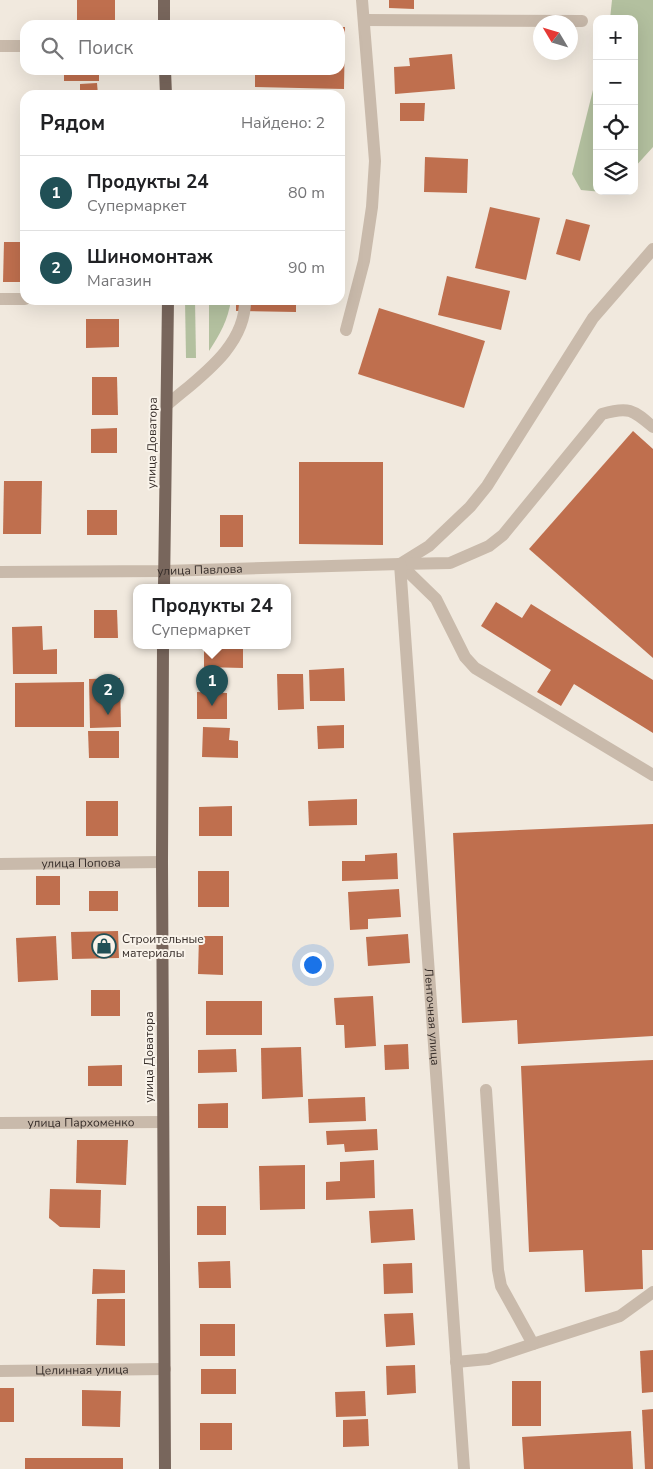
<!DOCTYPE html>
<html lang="ru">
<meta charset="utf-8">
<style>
body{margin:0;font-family:"Nunito Sans",sans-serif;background:#f6f6f6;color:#202124}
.controls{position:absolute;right:15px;top:15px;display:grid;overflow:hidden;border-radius:10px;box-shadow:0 5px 20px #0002}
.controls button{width:45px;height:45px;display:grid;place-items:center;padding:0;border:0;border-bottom:1px solid #e0e0e0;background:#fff;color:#202124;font:25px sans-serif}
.compass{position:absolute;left:533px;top:15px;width:45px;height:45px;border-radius:50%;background:#fff;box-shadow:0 5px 20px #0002;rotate:308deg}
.you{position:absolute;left:312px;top:964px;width:18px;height:18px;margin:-12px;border:4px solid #fff;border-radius:50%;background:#1a73e8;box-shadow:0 0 0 8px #1a73e833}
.badge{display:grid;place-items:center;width:32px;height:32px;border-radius:50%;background:#215056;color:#fff;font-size:16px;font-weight:700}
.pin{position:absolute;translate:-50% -41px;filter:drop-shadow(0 1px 2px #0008)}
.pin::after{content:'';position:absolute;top:26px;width:18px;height:15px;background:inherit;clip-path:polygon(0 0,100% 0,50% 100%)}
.popup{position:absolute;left:133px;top:584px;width:158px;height:65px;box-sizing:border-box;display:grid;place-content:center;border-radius:10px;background:#fff;filter:drop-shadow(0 1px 4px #0005);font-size:16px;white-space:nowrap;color:#757577}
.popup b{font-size:19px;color:#202124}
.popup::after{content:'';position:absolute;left:50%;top:100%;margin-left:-10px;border:10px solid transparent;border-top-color:#fff}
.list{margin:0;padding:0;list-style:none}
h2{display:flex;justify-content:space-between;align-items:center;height:65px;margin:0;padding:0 20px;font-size:21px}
h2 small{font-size:16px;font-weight:400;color:#757577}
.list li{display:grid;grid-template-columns:32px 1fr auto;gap:15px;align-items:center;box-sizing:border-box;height:75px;padding:0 20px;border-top:1px solid #e0e0e0}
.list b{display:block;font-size:19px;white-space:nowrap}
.list p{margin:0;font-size:16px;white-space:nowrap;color:#757577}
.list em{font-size:16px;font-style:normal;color:#757577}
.icon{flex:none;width:28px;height:28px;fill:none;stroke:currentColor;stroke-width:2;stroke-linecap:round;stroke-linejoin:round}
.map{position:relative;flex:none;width:653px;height:1469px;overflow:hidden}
.search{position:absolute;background:#fff;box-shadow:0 5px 20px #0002;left:20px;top:20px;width:325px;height:55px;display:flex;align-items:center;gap:12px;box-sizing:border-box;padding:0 18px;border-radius:15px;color:#757577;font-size:19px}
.panel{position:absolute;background:#fff;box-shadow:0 5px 20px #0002;left:20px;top:90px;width:325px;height:215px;border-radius:15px}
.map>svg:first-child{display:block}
.green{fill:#b3c09f}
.building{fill:#bf6f4e}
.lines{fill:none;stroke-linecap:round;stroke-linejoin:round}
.lane{stroke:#c9baab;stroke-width:12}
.street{stroke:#c9baab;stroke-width:12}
.primary{stroke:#78665c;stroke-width:12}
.labels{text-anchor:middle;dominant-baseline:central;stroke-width:4;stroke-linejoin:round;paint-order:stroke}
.street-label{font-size:12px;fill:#372e2a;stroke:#f9f3ea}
.poi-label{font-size:12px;fill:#372e2a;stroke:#f9f3ea;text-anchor:start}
</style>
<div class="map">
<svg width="653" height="1469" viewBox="0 0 653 1469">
<rect width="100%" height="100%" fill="#f1e9de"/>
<g class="green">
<polygon points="612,0 653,0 653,147 634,168 634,19 610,19"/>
<polygon points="597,74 597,191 605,191 602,192 581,190 572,174"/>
<polygon points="185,300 195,300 196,358 186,358"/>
<path d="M209,300h22c-3,20 -11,34 -22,51z"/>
</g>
<g class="building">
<rect x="77" y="0" width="38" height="23"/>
<polygon points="389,0 414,0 414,9 389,8"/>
<polygon points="340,27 345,27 344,89 255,87 255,70 340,70"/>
<polygon points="452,54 455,89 395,94 394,67 410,66 409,58"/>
<rect x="64" y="70" width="35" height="11"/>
<polygon points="97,83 98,95 80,95 80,84"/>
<polygon points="400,103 425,103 424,121 400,121"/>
<rect x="23" y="148" width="2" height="19"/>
<polygon points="425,157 468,159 467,193 424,192"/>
<polygon points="490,207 540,218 526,280 475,268"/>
<polygon points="566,219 590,225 580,261 556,254"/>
<polygon points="4,242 25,242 25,282 3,282"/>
<polygon points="447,276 510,291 501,330 438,315"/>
<polygon points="236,300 296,300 296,312 236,311"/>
<polygon points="379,308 485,341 464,408 358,374"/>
<polygon points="86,319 119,319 119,347 86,348"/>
<polygon points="92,377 117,377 118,415 92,415"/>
<polygon points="117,428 117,453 91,453 91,429"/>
<polygon points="633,431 653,449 653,658 529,549"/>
<polygon points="299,462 383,462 383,545 299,544"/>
<polygon points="4,481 42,481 41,534 3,534"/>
<rect x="87" y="510" width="30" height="25"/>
<rect x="220" y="515" width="23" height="32"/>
<polygon points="496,602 522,618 531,604 653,680 653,733 574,684 561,706 537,692 551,670 481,626"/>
<polygon points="94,610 117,610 118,638 94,638"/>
<polygon points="42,626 43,650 57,649 57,674 13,674 12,627"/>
<polygon points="204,645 243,645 243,668 204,667"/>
<polygon points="344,668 345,701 310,701 309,670"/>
<polygon points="277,674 303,674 304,709 278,710"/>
<polygon points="120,678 121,727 90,728 89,679"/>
<polygon points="84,682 84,727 15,727 15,683"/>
<polygon points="197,692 227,693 227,719 197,719"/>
<polygon points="344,725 344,748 318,749 317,726"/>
<polygon points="203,727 230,728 229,740 238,741 238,758 202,757"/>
<polygon points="88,731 119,731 119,758 89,758"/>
<polygon points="357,799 357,825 309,826 308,801"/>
<rect x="86" y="801" width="32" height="35"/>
<polygon points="232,806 232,836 199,836 199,807"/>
<polygon points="653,824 653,1036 518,1044 517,1020 462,1023 453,833"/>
<polygon points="397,853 398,879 342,881 342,861 365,861 365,855"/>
<rect x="198" y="871" width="31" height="36"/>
<rect x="36" y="876" width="24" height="29"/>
<polygon points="399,889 401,917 368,919 368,929 350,930 348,892"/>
<rect x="89" y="891" width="29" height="20"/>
<polygon points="118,931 119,958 72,959 71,932"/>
<polygon points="408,934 410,963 368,966 366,937"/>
<polygon points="56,936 58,980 18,982 16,938"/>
<polygon points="199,936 223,936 223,975 198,974"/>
<rect x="91" y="990" width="29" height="26"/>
<polygon points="373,996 376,1046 345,1048 344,1025 336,1025 334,998"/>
<rect x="206" y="1001" width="56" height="34"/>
<polygon points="408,1044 409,1069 385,1070 384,1045"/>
<polygon points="301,1047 303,1097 262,1099 261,1048"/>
<polygon points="236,1049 237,1072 198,1073 198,1050"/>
<polygon points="653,1060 653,1250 642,1250 643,1289 585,1292 583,1250 529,1252 521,1066"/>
<polygon points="122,1065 122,1086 88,1086 88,1066"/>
<polygon points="365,1097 366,1121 309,1123 308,1099"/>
<polygon points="228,1103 228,1128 198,1128 198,1104"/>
<polygon points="377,1129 378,1150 345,1152 344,1144 327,1145 326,1131"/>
<polygon points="77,1140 128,1140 126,1185 76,1183"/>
<polygon points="374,1160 375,1198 326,1200 326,1182 340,1181 340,1162"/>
<polygon points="305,1165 305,1209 260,1210 259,1166"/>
<polygon points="50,1189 101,1190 100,1228 60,1227 49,1218"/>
<rect x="197" y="1206" width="29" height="29"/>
<polygon points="413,1209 415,1240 371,1243 369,1211"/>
<polygon points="230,1261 231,1288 199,1288 198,1262"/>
<polygon points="412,1263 413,1293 384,1294 383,1264"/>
<polygon points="93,1269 125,1270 125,1293 92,1294"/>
<polygon points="97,1299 125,1299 125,1346 96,1345"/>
<polygon points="413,1313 415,1345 386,1347 384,1314"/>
<rect x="200" y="1324" width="35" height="32"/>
<polygon points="653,1350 653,1392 642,1393 640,1351"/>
<polygon points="415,1365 416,1393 387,1395 386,1366"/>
<rect x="201" y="1369" width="35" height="25"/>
<rect x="512" y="1381" width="29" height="45"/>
<rect x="0" y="1388" width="14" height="34"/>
<polygon points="82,1390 121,1391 120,1427 82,1426"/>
<polygon points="365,1391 366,1416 336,1417 335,1392"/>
<polygon points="653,1409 653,1469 645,1469 642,1410"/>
<polygon points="368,1419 369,1446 343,1447 343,1420"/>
<rect x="200" y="1423" width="32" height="27"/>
<polygon points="631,1431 633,1469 524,1469 522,1437"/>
<rect x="25" y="1458" width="98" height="11"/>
</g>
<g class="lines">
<g class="lane">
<polyline points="364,20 582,21"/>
<polyline points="346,330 364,261 372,207 375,161 362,0"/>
<path d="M167,405c31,-27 79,-58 78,-105"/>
<polyline points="400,564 429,546 470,507 487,486 593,318 653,249"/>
<polyline points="400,564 436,599 465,657 475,668 653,775"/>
<path d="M400,564l50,-1 39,-17 14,-11 99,-121c27,-8 31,-4 51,13"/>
<polyline points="486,1090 498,1270 501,1286 533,1344 620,1316 653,1292"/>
<polyline points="456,1362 488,1359 533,1344"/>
</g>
<g class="street">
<polyline points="0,46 25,46"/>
<polyline points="0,299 25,299"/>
<path id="s1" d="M0,572l164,-1 236,-7 64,905"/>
<path id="s2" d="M0,864l162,-2"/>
<path id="s3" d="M0,1123l163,-1"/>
<path id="s4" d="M0,1371l165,-2"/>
</g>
<g class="primary">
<polyline points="164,0 164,25"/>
<polyline points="165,70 166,95"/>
<polyline points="164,587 168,300"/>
<polyline points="163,645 162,862 165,1469"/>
</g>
</g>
<defs>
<g id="shop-ring" transform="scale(1.25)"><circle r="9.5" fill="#f9f3ea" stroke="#215056" stroke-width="1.5"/><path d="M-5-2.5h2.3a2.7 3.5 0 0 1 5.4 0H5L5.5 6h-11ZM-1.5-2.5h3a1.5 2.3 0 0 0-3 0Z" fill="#215056"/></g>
</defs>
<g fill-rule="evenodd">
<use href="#shop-ring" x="104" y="946"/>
</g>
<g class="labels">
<g class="street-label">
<text transform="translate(152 443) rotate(-89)">улица Доватора</text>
<text stroke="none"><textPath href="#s1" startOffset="200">улица Павлова</textPath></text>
<text stroke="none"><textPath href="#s2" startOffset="81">улица Попова</textPath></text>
<text stroke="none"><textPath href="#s1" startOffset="854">Ленточная улица</textPath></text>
<text transform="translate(149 1057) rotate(-90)">улица Доватора</text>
<text stroke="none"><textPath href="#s3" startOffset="81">улица Пархоменко</textPath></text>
<text stroke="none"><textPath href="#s4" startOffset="82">Целинная улица</textPath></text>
</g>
<g class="poi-label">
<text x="122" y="939">Строительные<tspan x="122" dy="14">материалы</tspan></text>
</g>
</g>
</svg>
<div class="controls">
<button>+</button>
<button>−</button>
<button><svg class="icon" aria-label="locate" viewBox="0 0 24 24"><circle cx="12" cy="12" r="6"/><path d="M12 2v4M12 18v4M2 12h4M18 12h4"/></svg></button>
<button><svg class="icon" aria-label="layers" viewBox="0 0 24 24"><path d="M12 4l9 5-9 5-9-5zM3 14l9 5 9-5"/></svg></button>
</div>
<svg class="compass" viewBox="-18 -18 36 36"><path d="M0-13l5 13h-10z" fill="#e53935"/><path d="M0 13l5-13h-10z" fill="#757577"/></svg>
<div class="you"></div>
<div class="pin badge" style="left:212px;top:706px">1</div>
<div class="popup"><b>Продукты 24</b>Супермаркет</div>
<div class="pin badge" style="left:108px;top:715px">2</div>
<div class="search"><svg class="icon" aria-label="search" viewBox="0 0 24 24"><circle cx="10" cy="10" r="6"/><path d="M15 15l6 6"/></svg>Поиск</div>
<section class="panel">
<h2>Рядом<small>Найдено: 2</small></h2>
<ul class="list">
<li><span class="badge">1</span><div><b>Продукты 24</b><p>Супермаркет</p></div><em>80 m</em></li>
<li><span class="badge">2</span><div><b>Шиномонтаж</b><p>Магазин</p></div><em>90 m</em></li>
</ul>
</section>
</div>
